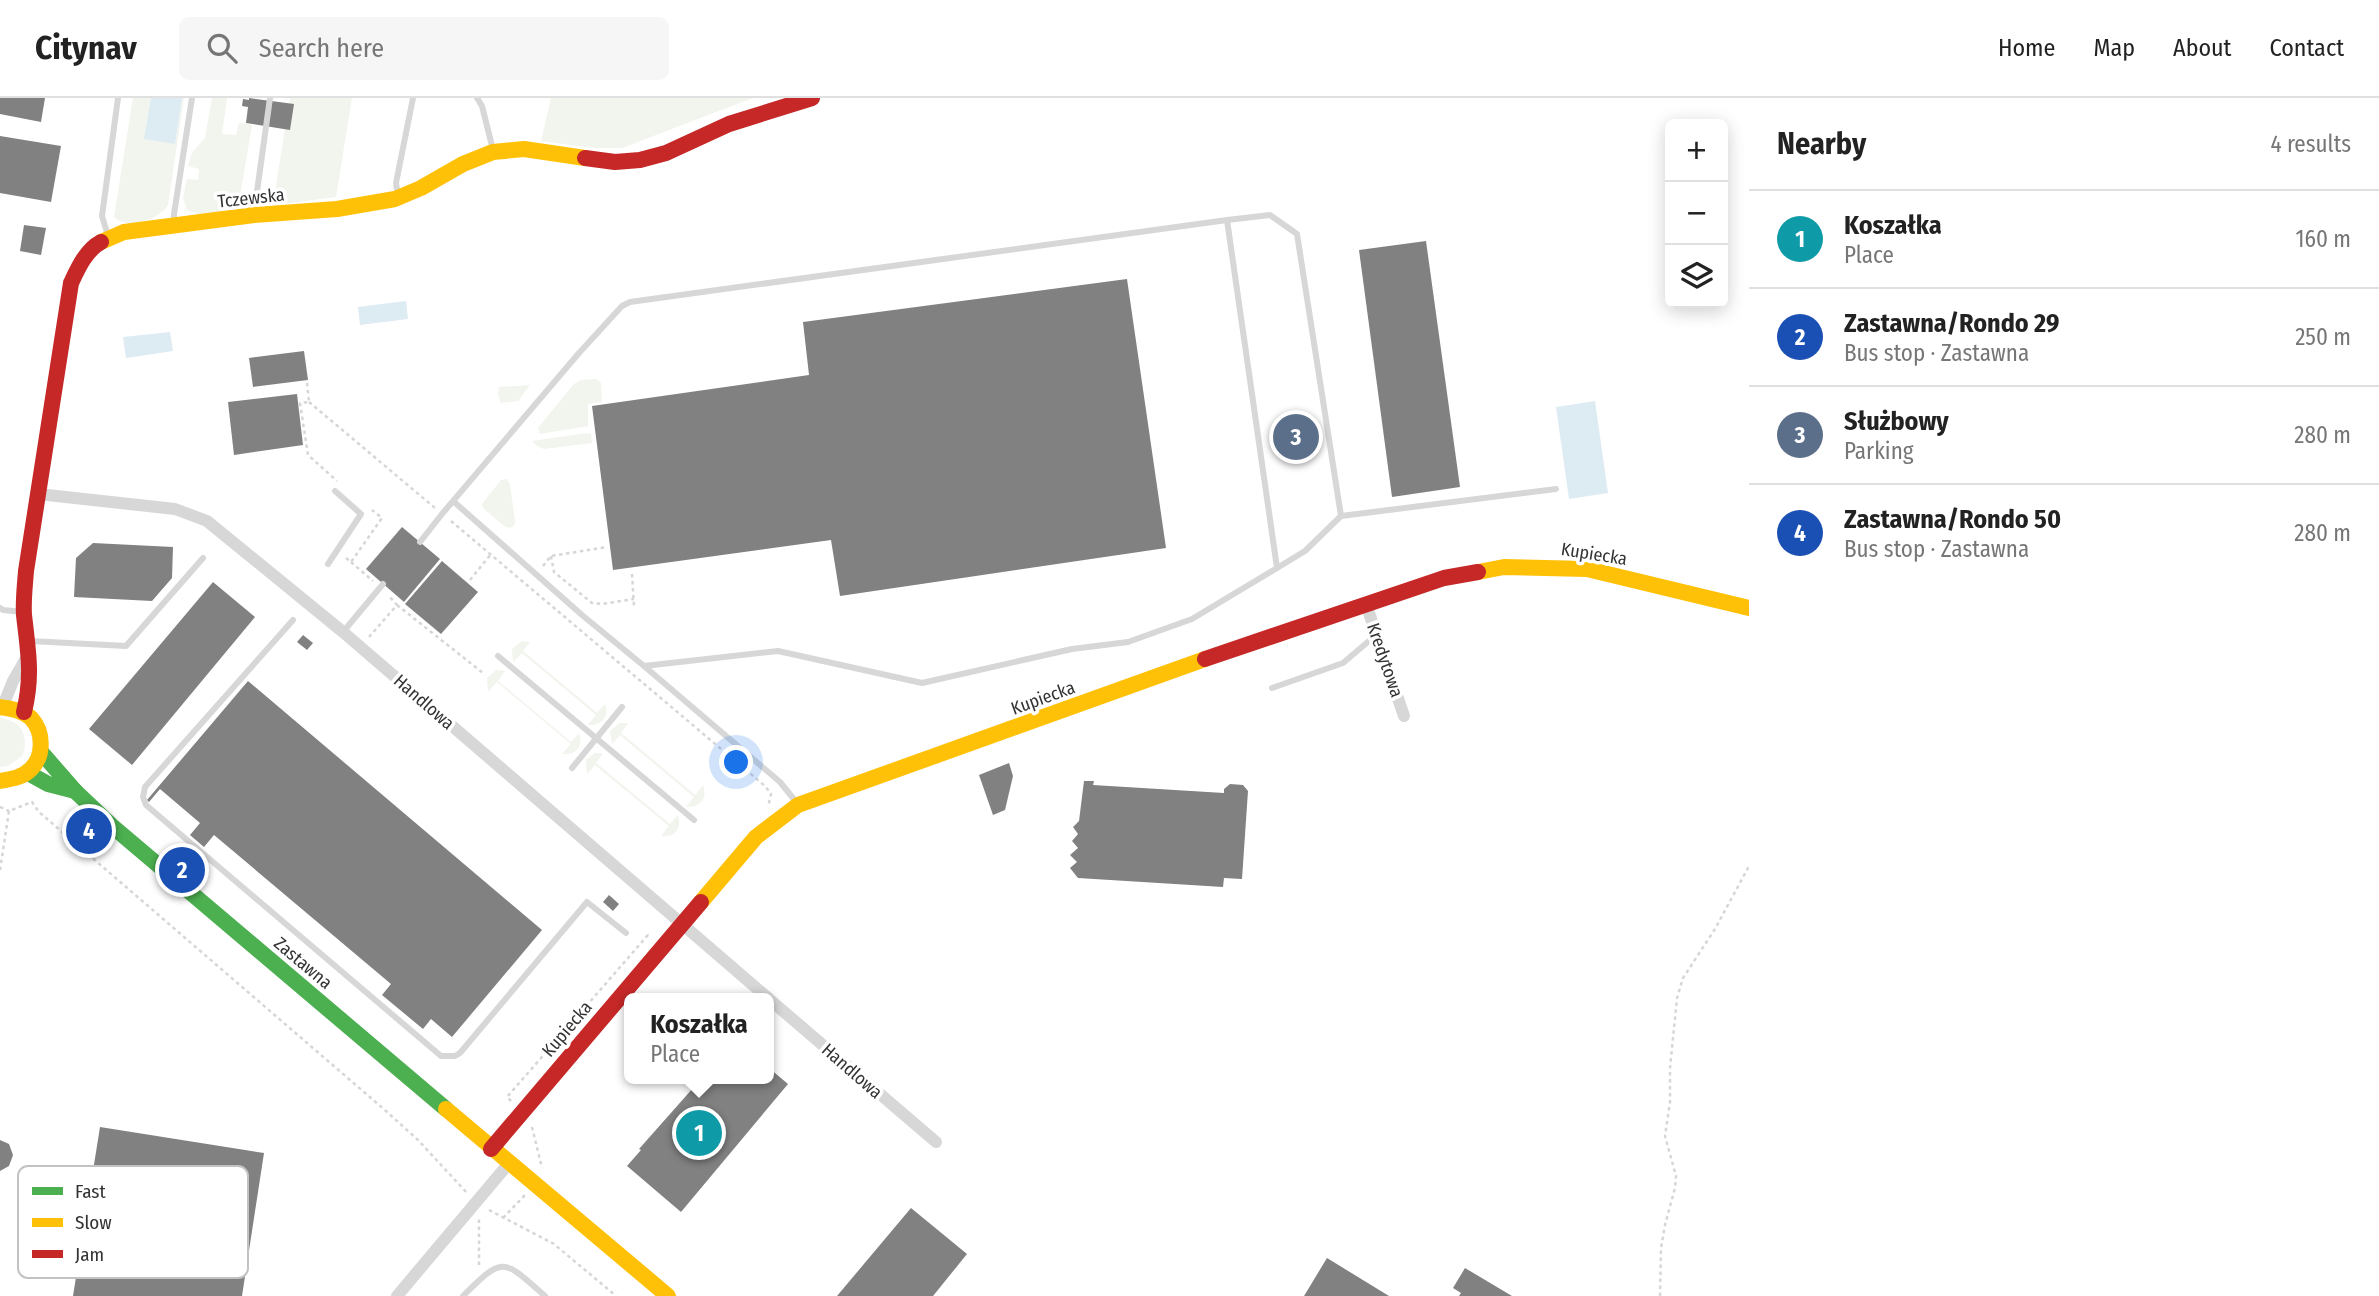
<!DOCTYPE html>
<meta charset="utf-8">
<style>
body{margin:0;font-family:"Fira Sans Condensed",sans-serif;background:#f6f6f6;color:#222}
.controls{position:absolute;right:21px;top:21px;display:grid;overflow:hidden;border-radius:10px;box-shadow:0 4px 18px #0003}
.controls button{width:63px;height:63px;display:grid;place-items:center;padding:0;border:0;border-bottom:2px solid #e0e0e0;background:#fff;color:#222;font:35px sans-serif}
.you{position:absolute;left:737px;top:665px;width:24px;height:24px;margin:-18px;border:5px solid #fff;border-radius:50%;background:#1a73e8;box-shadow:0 0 0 10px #1a73e833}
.badge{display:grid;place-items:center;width:46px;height:46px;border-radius:50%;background:#111827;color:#fff;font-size:23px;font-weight:700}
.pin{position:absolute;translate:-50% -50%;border:4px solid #fff;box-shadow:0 2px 7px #0006}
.popup{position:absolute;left:624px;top:895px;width:150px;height:91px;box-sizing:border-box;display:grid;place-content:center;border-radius:10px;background:#fff;filter:drop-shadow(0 2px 5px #0005);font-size:23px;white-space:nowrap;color:#767676}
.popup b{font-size:26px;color:#222}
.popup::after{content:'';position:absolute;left:50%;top:100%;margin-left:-14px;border:14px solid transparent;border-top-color:#fff}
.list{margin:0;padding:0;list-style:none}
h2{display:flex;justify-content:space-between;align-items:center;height:91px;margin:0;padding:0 28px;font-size:30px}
h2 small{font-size:23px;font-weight:400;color:#767676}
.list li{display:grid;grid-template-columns:46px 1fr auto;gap:21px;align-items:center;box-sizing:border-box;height:98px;padding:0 28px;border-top:2px solid #e0e0e0}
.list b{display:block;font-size:26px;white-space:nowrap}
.list p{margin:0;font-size:23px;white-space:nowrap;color:#767676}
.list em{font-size:23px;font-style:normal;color:#767676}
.icon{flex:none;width:38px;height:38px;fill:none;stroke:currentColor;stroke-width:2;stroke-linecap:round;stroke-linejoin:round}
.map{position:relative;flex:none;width:1749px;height:1198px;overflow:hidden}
header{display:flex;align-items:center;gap:42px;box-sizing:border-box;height:98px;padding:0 35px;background:#fff;border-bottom:2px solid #e0e0e0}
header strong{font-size:33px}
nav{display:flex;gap:38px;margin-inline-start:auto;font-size:24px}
.search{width:490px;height:63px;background:#f6f6f6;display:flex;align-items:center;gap:18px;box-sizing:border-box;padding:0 24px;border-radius:10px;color:#767676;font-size:26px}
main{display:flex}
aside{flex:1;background:#fff}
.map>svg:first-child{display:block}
.green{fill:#f1f5ed}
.water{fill:#ddebf3}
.building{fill:#818181}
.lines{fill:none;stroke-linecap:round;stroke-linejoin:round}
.path{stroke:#d6d6d6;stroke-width:2.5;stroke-dasharray:3.5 3.5;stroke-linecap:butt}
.lane{stroke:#d7d7d7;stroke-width:6}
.street{stroke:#d7d7d7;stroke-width:12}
.fast{stroke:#4caf50;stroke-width:16}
.slow{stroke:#ffc107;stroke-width:16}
.jam{stroke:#c62828;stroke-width:16}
.labels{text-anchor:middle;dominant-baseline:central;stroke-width:7;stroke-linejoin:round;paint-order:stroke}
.street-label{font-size:18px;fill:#333;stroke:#fff}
.key{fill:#fff;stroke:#c2c2c2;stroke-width:2}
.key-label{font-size:19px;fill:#333}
</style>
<header>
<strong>Citynav</strong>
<div class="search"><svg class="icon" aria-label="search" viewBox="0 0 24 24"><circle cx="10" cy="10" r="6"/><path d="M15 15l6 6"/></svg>Search here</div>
<nav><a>Home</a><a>Map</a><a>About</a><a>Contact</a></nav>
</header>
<main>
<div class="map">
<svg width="1749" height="1198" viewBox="0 0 1749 1198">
<rect width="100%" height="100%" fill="#fff"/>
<g class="green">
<path d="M133,0h18l-6,40 30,5 7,-45h2l-16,107c-9,15 -41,25 -54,12z"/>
<path d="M212,0h15l-5,36 14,1 3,-12 13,2 -13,77c-12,12 -38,16 -52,8l-4,-12 4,-19 11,1 1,-11 -11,-3 4,-13 13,-15z"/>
<polygon points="290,0 352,0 336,99 276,107 272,107 270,103 275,94"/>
<polygon points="551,0 753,0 622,50 594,50 541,43"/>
<polygon points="596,281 601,285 602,304 588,306 588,328 540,336 538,330 574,286 581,282"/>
<polygon points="530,287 518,303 501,305 498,297 499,289"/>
<polygon points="587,335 591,336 592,345 544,351 537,348 532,343"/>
<polygon points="507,381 510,386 515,423 514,428 510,430 504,428 483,410 482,406 501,382"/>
<path d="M522,543l8,1 -7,9 74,62 8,-9c5,13 -4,22 -17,21l8,-10 -74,-62 -9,9 -1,-13z"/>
<path d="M496,572l9,1 -7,10 73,61 8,-9c5,13 -3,23 -17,21l9,-10 -74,-62 -9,10 -1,-14z"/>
<path d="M0,620c21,2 30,19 22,38l-14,10 -8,1z"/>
<path d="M620,625h8l-7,10 74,62 8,-10c5,13 -3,23 -17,22l8,-10 -74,-62 -8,9 -2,-13z"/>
<path d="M595,655h8l-7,10 74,61 8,-9c4,13 -3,23 -17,21l8,-10 -74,-61 -8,9 -1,-14z"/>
</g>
<g class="water">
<polygon points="151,0 182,0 175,46 144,41"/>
<polygon points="406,203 408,221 360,227 358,209"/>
<polygon points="170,234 173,253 126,260 123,239"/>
<polygon points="1595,303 1608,395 1569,401 1556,309"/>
</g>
<g class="building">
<polygon points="0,0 45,0 41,24 0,16"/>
<polygon points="249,0 294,6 290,32 246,25 248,9 242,8 243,1 249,2"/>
<polygon points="0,38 61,48 51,104 0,95"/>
<polygon points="24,127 46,130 41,157 20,153"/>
<polygon points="1426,143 1460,389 1392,399 1359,152"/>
<polygon points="1127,181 1166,450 840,498 831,442 613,472 592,308 809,277 803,224"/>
<polygon points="304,253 308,282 253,289 249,260"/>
<polygon points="297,296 303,347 234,357 228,304"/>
<polygon points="402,429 440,461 404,504 366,471"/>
<polygon points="93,445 173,449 172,480 152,503 74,499 76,460"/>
<polygon points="442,463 478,494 441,536 405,506"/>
<polygon points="213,484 255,519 132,667 89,631"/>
<polygon points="303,537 313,545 307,552 297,544"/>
<polygon points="248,583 542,832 452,939 431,921 423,931 382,897 391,886 214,737 204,749 190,737 200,725 160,691 149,704 147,702"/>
<polygon points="1009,665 1013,678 1005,712 993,717 979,677"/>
<polygon points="1084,683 1094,683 1093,687 1224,695 1224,691 1230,686 1243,687 1248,693 1242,781 1224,780 1223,789 1078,780 1070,770 1077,764 1070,757 1078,750 1072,743 1078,736 1073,729 1079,723"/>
<polygon points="609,797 619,806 613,813 603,804"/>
<polygon points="769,970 788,986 681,1114 627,1068 641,1052 639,1051 701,981 769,981"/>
<polygon points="100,1029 264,1055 242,1198 73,1198"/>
<polygon points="0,1042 9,1046 13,1057 9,1068 0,1073"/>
<polygon points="911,1110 967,1156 933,1198 837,1198"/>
<polygon points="1327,1160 1389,1198 1304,1198"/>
<polygon points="1465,1170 1512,1198 1459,1198 1461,1195 1453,1190"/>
</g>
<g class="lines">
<g class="path">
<polyline points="307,285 309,304 300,305 308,357 337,383"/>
<polyline points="309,304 435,410"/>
<polyline points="451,423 765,688 771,696 768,709"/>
<polyline points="551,458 554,474 592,505 602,506 634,501"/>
<polyline points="346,460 351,464 382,420 372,412"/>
<polyline points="351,464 373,483"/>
<polyline points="543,468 551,458 607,449"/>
<polyline points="632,476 634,508"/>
<polyline points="470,482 491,456"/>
<polyline points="397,507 483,575"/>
<polyline points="369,539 397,507 388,497"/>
<polyline points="0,709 9,713"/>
<polyline points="0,772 9,713 32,704 39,714 386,1013 418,1042 467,1095"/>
<polyline points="511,1003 507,999 648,837 650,840"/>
<polyline points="532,1029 542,1070"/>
<polyline points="489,1112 554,1146 616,1198"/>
<polyline points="503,1120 525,1097"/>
<polyline points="479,1167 479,1121"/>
<polyline points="1660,1198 1661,1150 1665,1127 1675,1090 1676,1078 1665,1038 1670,1004 1670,970 1677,900 1683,880 1715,831 1749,768"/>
</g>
<g class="lane">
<polyline points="477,0 482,8 493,52"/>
<polyline points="398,98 396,85 413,0"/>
<polyline points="254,115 270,0"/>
<polyline points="1227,122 1270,117 1297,136 1341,418 1305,453 1277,470"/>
<polyline points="174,126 174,116 192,0"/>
<polyline points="108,138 102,118 118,0"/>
<polyline points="1341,418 1556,391"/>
<polyline points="420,444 442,416 579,255 622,208 630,204 1227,122 1277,470 1192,521 1128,544 1072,551 922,585 778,553 644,568 582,517 453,403"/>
<polyline points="328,466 361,416 335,393"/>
<polyline points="0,510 3,512 23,514"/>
<polyline points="293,522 145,689 143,699 146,707 441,958 455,958 460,955 587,804 626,835"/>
<polyline points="343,534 383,486"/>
<polyline points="30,543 126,548 203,460"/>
<polyline points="498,558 694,722"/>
<polyline points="644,568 780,684 797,705"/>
<polyline points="1272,590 1343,565 1376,537"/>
<polyline points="572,670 622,609"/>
<path d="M463,1198c41,-41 40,-37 82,0"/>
</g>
<g class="street">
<polyline points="38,396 175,411 207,423 343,534 768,900"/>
<polyline points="1366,506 1404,618"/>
<polyline points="3,608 13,583 28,557"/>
<polyline points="769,901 936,1044"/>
<polyline points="397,1198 509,1065"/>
</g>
<g class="fast">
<polyline points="41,654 75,693 112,728 446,1011"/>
<polyline points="28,675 48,686 75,693"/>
</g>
<g class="slow">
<polyline points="101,144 124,134 254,117 337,111 395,101 421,90 463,66 493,54 524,51 585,60"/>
<polyline points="1478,474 1504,469 1587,471 1749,510"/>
<path d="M0,609c11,2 22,3 31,11 13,14 13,38 0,51 -9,9 -20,10 -31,12"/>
<polyline points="701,804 756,739 798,707 1205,561"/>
<polyline points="446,1011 668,1198"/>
</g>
<g class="jam">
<polyline points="585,60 615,64 640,62 666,55 729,26 812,0"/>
<polyline points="1205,561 1444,480 1478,474"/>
<path d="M24,614c9,-37 4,-61 0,-97 -1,-15 1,-30 2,-44l45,-288c7,-15 15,-33 30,-41"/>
<polyline points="491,1051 701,804"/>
</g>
</g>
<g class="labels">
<g class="street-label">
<text transform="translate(251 100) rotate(-6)">Tczewska</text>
<text transform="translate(1594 456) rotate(9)">Kupiecka</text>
<text transform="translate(1385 562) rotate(71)">Kredytowa</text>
<text transform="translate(1043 600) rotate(-20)">Kupiecka</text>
<text transform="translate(424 604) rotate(41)">Handlowa</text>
<text transform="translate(303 865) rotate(40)">Zastawna</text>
<text transform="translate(567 931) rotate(-50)">Kupiecka</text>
<text transform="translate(852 973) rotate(41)">Handlowa</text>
</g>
</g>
<rect x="18" y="1068" width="230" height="112" rx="10" class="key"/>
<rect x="32" y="1089" width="31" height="8" fill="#4caf50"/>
<rect x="32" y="1120" width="31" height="9" fill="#ffc107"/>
<rect x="32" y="1152" width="31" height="8" fill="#c62828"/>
<g class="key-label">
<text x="75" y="1100">Fast</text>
<text x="75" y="1131">Slow</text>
<text x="75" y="1163">Jam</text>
</g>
</svg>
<div class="controls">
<button>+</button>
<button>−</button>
<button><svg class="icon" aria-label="layers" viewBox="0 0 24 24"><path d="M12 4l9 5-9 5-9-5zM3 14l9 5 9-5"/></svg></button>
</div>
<div class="you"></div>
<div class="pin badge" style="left:699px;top:1035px;background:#0f9aa8">1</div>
<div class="popup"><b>Koszałka</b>Place</div>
<div class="pin badge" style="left:182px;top:772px;background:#1a4fb4">2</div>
<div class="pin badge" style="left:1296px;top:339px;background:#5c6f8a">3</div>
<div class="pin badge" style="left:89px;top:733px;background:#1a4fb4">4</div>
</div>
<aside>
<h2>Nearby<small>4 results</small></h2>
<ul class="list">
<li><span class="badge" style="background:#0f9aa8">1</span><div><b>Koszałka</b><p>Place</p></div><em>160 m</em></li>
<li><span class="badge" style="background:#1a4fb4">2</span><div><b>Zastawna/Rondo 29</b><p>Bus stop · Zastawna</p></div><em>250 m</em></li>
<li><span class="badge" style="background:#5c6f8a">3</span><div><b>Służbowy</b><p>Parking</p></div><em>280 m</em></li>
<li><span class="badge" style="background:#1a4fb4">4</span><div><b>Zastawna/Rondo 50</b><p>Bus stop · Zastawna</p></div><em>280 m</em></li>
</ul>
</aside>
</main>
